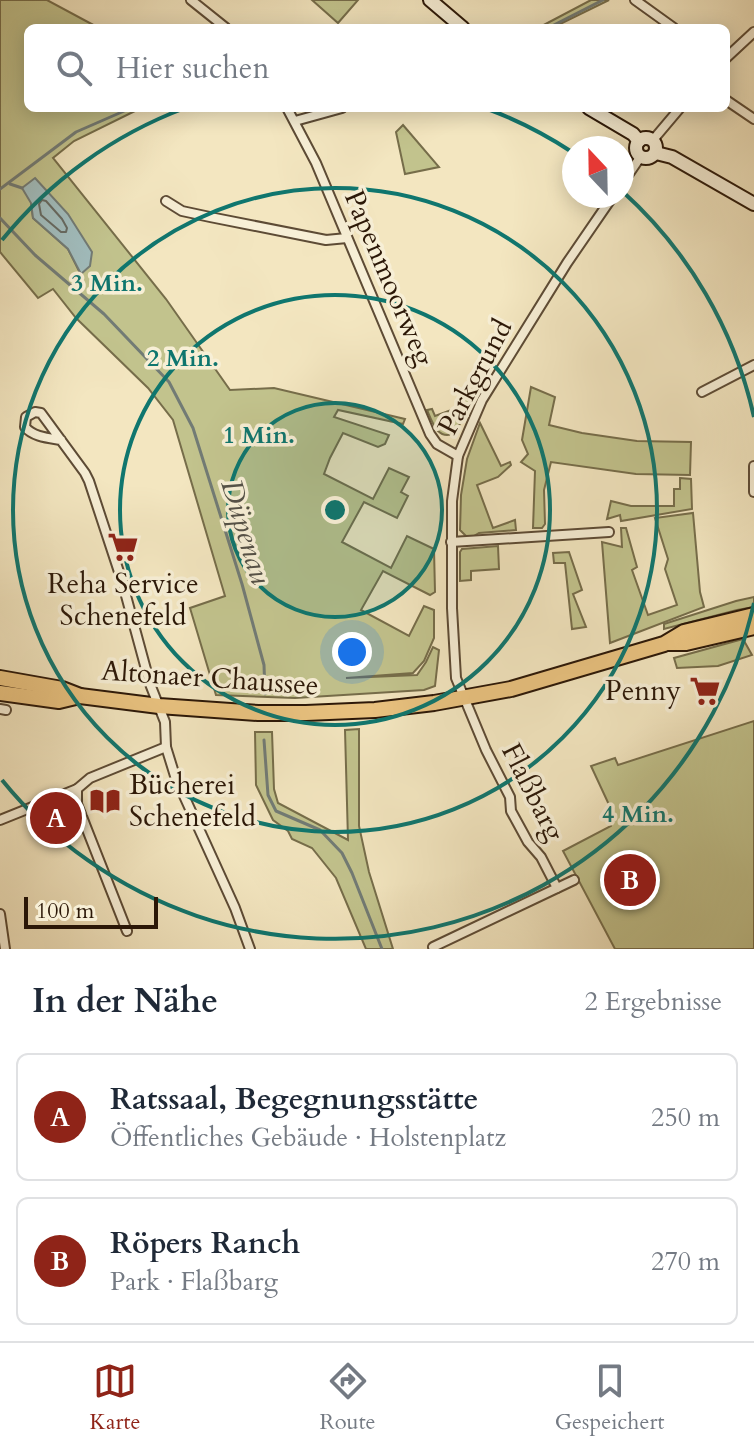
<!DOCTYPE html>
<html lang="de">
<meta charset="utf-8">
<style>
body{margin:0;font-family:Cardo,serif;background:#f2f2f3;color:#1f2937}
.compass{position:absolute;left:562px;top:136px;width:72px;height:72px;border-radius:50%;background:#fff;box-shadow:0 4px 20px #0003;rotate:338deg}
.scale{position:absolute;left:24px;bottom:20px;width:134px;box-sizing:border-box;padding-left:8px;border:4px solid #2b1707;border-top:0;font-size:22px;line-height:28px;white-space:nowrap;color:#2b1707;-webkit-text-stroke:6px #f7efd6;paint-order:stroke}
.you{position:absolute;left:352px;top:652px;width:28px;height:28px;margin:-20px;border:6px solid #fff;border-radius:50%;background:#1a73e8;box-shadow:0 0 0 12px #1a73e833}
.badge{display:grid;place-items:center;width:52px;height:52px;border-radius:50%;background:#8f2418;color:#fff;font-size:26px;font-weight:700}
.pin{position:absolute;translate:-50% -50%;border:4px solid #fff;box-shadow:0 2px 8px #0006}
.list{margin:0;padding:0;list-style:none}
h2{display:flex;justify-content:space-between;align-items:center;height:104px;margin:0;padding:0 32px;font-size:34px}
h2 small{font-size:26px;font-weight:400;color:#747a83}
.list li{display:grid;grid-template-columns:52px 1fr auto;gap:24px;align-items:center;box-sizing:border-box;height:128px;margin:0 16px 16px;padding:0 16px;border:2px solid #e0e1e3;border-radius:12px}
.list b{display:block;font-size:30px;white-space:nowrap}
.list p{margin:0;font-size:26px;white-space:nowrap;color:#747a83}
.list em{font-size:26px;font-style:normal;color:#747a83}
.icon{flex:none;width:44px;height:44px;fill:none;stroke:currentColor;stroke-width:2;stroke-linecap:round;stroke-linejoin:round}
.map{position:relative;flex:none;width:754px;height:949px;overflow:hidden}
.search{position:absolute;background:#fff;box-shadow:0 4px 20px #0003;left:24px;right:24px;top:24px;height:88px;display:flex;align-items:center;gap:20px;box-sizing:border-box;padding:0 28px;border-radius:12px;color:#747a83;font-size:30px}
.sheet{height:392px;background:#fff}
nav{display:flex;justify-content:space-around;align-items:center;box-sizing:border-box;height:112px;border-top:2px solid #e0e1e3;background:#fff;font-size:22px;color:#747a83}
nav a{display:grid;justify-items:center;gap:4px}
nav .on{color:#8f2418}
.map>svg:first-child{display:block}
.green{fill:#c2c38d;stroke:#766d4a;stroke-width:2;fill-rule:evenodd}
.water{fill:#a1bdbe;stroke:#727b75;stroke-width:2}
.lines{fill:none;stroke-linecap:round;stroke-linejoin:round}
.shore{stroke:#666a62;stroke-width:2}
.stream{stroke:#727b75;stroke-width:3}
.street-casing{stroke:#5d4b35;stroke-width:12}
.secondary-casing{stroke:#2b1707;stroke-width:16}
.primary-casing{stroke:#2b1707;stroke-width:18}
.street{stroke:#f7efd6;stroke-width:8}
.secondary{stroke:#f7efd6;stroke-width:12}
.primary{stroke:#eac380;stroke-width:14}
.ring{fill:none;stroke:#0f766e;stroke-width:4}
.labels{text-anchor:middle;dominant-baseline:central;stroke-width:7;stroke-linejoin:round;paint-order:stroke}
.street-label{font-size:28px;fill:#2b1707;stroke:#f7efd6}
.poi-label{font-size:28px;fill:#2b1707;stroke:#f7efd6}
.water-label{font-size:30px;font-style:italic;fill:#545147;stroke:#f7efd6}
.centre{fill:#0f766e;stroke:#f7efd6;stroke-width:4}
.ring-label{font-size:24px;text-anchor:middle;font-weight:bold;fill:#0f766e;stroke:#f7efd6;stroke-width:7;stroke-linejoin:round;paint-order:stroke}
</style>
<div class="map">
<svg width="754" height="949" viewBox="0 0 754 949">
<rect width="100%" height="100%" fill="#f3e6c0"/>
<filter id="stains"><feTurbulence type="fractalNoise" baseFrequency=".0025" numOctaves="4"/><feColorMatrix values="0 0 0 0 .2 0 0 0 0 .09 0 0 0 0 .02 0 0 0 .5 -.17"/></filter>
<radialGradient id="worn" r=".72"><stop offset=".6" stop-color="#630" stop-opacity="0"/><stop offset="1" stop-color="#630" stop-opacity=".3"/></radialGradient>
<g class="green">
<path d="M0,0h47l52,28h-71v80h113l-67,33 -21,17 113,141 64,91 44,-2 131,31 -2,5 -65,-14 -4,7 55,18 -4,9 -7,3 -35,-14 -13,25 -6,16 49,25 16,-31 20,9 -8,15 7,4 -11,22 -33,-16 -22,40 49,26 16,-32 27,13 1,43 -5,3 -47,-24 -22,39 48,26 15,-30 10,4v28l-10,23 -11,12 -67,5 71,-3 9,-13 7,-15 6,3 -4,36 -11,4 -129,8 -79,-3 -26,-87 35,-12 -52,-176 -25,-32 -72,-70 -23,-29 -15,9 -38,-46zM31,202l58,64 -9,7 -12,-24 -35,-31z"/>
<polygon points="312,0 358,0 338,23"/>
<polygon points="591,0 609,0 552,28 538,28"/>
<polygon points="403,125 439,167 405,174 396,132"/>
<path d="M479,383l2,1 -26,49c-17,8 -22,-9 -28,-23l5,-1 3,7 30,-11 -2,-7z"/>
<polygon points="531,387 555,397 549,425 582,433 637,441 691,442 690,475 636,474 551,462 544,490 545,524 542,528 533,528 535,471 521,462 528,454 522,440"/>
<polygon points="480,423 501,466 510,462 511,465 498,477 477,485 493,528 515,520 516,530 479,533 474,536 466,536 460,530 461,495 467,459"/>
<polygon points="680,478 691,479 692,509 621,521 620,515 607,519 611,501 631,506 674,506 674,489 680,489"/>
<polygon points="693,513 700,592 704,607 610,643 602,542 622,547 621,528 626,528 637,567 632,570 648,615 677,605 665,569 668,559 655,518"/>
<polygon points="498,546 499,569 471,571 471,580 460,581 460,552 462,549"/>
<polygon points="569,552 582,590 573,594 586,627 572,629 565,563 554,563 553,553"/>
<polygon points="754,597 754,607 737,610 664,629 664,624 736,601"/>
<polygon points="743,639 752,655 718,666 677,668 674,658"/>
<polygon points="754,721 754,949 615,949 563,851 611,826 611,809 591,766 615,758 618,765"/>
<polygon points="359,729 359,826 369,872 393,949 366,949 336,878 312,848 292,839 288,831 273,820 256,785 255,732 272,732 274,789 278,803 348,840 345,730"/>
</g>
<polygon class="water" points="35,178 68,214 92,252 90,266 81,274 68,249 33,218 31,203 22,188"/>
<g class="lines">
<polygon class="shore" points="42,200 46,201 62,219 67,228 66,232 61,232 41,215 39,204"/>
<g class="stream">
<polyline points="548,28 603,0"/>
<polyline points="10,184 22,188"/>
<polyline points="0,189 76,132 131,108"/>
<polyline points="0,218 35,255 104,314 169,382 193,428 242,584 264,665 265,694"/>
<polyline points="264,740 268,795 276,811 320,830 342,853 352,873 382,949"/>
</g>
<g class="street-casing">
<g id="street">
<polyline points="191,0 226,28"/>
<polyline points="635,0 674,28"/>
<polyline points="726,58 754,32"/>
<polyline points="726,100 754,119"/>
<polyline points="287,108 316,163 430,434 437,444 458,456"/>
<polyline points="295,121 342,108"/>
<polyline points="653,140 680,108"/>
<polyline points="622,184 641,156"/>
<polyline points="166,201 182,211 210,217 326,240 347,238"/>
<polyline points="702,392 754,365"/>
<path d="M61,440c-12,-2 -28,-3 -36,-13l1,-10 9,-5 6,1 44,60 4,8 33,100 28,103 15,38 1,25 9,29 60,132 15,41"/>
<polyline points="754,466 754,492"/>
<polyline points="451,542 609,532"/>
<polyline points="0,709 6,710"/>
<polyline points="0,820 77,789"/>
<polyline points="557,888 541,857 528,842 511,811 510,797 486,750 456,678 452,608 452,501 458,456 482,400 567,263 613,196"/>
<polyline points="0,914 5,949"/>
<polyline points="127,931 77,804 77,789 90,778 166,747"/>
<polyline points="433,947 574,880"/>
</g>
</g>
<g class="secondary-casing">
<g id="secondary">
<polyline points="430,0 463,28"/>
<polyline points="589,108 633,134 639,141"/>
<circle cx="646" cy="148" r="10"/>
<polyline points="656,153 672,157 754,204"/>
</g>
</g>
<g class="primary-casing">
<g id="primary">
<polyline points="668,643 686,643 754,627"/>
<polyline points="0,678 62,689 80,696 159,706 258,713 306,713 375,710 434,703 511,689 664,644 684,632 754,615"/>
<polyline points="0,693 59,701 80,696"/>
</g>
</g>
<use href="#street" class="street"/>
<use href="#secondary" class="secondary"/>
<use href="#primary" class="primary"/>
</g>
<circle cx="335" cy="510" r="107" fill="#0f766e" fill-opacity=".12"/>
<g class="ring">
<circle cx="335" cy="510" r="107"/>
<circle cx="335" cy="510" r="215"/>
<circle cx="335" cy="510" r="322"/>
<path d="M754 603A429 429 0 0 1 2 780M2 240A429 429 0 0 1 185 108M485 108A429 429 0 0 1 572 152M622 191A429 429 0 0 1 754 417"/>
</g>
<defs>
<g id="supermarket-bare" transform="scale(2.4)"><path d="M-6-5.5h2.5l.6 2H6L4.5 2H-2.5L-4.4-4H-6ZM-1.5 3.2a1.3 1.3 0 1 0 .1 0ZM3 3.2a1.3 1.3 0 1 0 .1 0Z" fill="#8f2418" stroke="#f7efd6" stroke-width="2.5" paint-order="stroke"/></g>
<g id="library-bare" transform="scale(2.4)"><path d="M-6-4Q-3-5.5-.7-3.5V5Q-3 3-6 4ZM6-4Q3-5.5 .7-3.5V5Q3 3 6 4Z" fill="#8f2418" stroke="#f7efd6" stroke-width="2.5" paint-order="stroke"/></g>
</defs>
<g fill-rule="evenodd">
<use href="#supermarket-bare" x="123" y="547"/>
<use href="#supermarket-bare" x="705" y="691"/>
<use href="#library-bare" x="105" y="801"/>
</g>
<g class="labels">
<g class="street-label">
<text transform="translate(389 278) rotate(67)">Papenmoorweg</text>
<text transform="translate(475 377) rotate(-62)">Parkgrund</text>
<text transform="translate(210 678) rotate(4)">Altonaer Chaussee</text>
<text transform="translate(533 792) rotate(63)">Flaßbarg</text>
</g>
<g class="poi-label">
<text x="123" y="584">Reha Service<tspan x="123" dy="32">Schenefeld</tspan></text>
<text x="681" y="691" text-anchor="end">Penny</text>
<text x="129" y="785" text-anchor="start">Bücherei<tspan x="129" dy="32">Schenefeld</tspan></text>
</g>
<g class="water-label">
<text transform="translate(246 532) rotate(73)">Düpenau</text>
</g>
</g>
<circle cx="335" cy="510" r="12" class="centre"/>
<g class="ring-label">
<text x="107" y="291">3 Min.</text>
<text x="183" y="366">2 Min.</text>
<text x="259" y="443">1 Min.</text>
<text x="638" y="822">4 Min.</text>
</g>
<rect width="100%" height="100%" filter="url(#stains)"/>
<rect width="100%" height="100%" fill="url(#worn)"/>
</svg>
<svg class="compass" viewBox="-18 -18 36 36"><path d="M0-13l5 13h-10z" fill="#e53935"/><path d="M0 13l5-13h-10z" fill="#747a83"/></svg>
<div class="scale">100 m</div>
<div class="you"></div>
<div class="pin badge" style="left:56px;top:818px">A</div>
<div class="pin badge" style="left:630px;top:880px">B</div>
<div class="search"><svg class="icon" aria-label="search" viewBox="0 0 24 24"><circle cx="10" cy="10" r="6"/><path d="M15 15l6 6"/></svg>Hier suchen</div>
</div>
<section class="sheet">
<h2>In der Nähe<small>2 Ergebnisse</small></h2>
<ul class="list">
<li><span class="badge">A</span><div><b>Ratssaal, Begegnungsstätte</b><p>Öffentliches Gebäude · Holstenplatz</p></div><em>250 m</em></li>
<li><span class="badge">B</span><div><b>Röpers Ranch</b><p>Park · Flaßbarg</p></div><em>270 m</em></li>
</ul>
</section>
<nav>
<a class="on"><svg class="icon" aria-label="map" viewBox="0 0 24 24"><path d="M3 6l6-2 6 2 6-2v14l-6 2-6-2-6 2zM9 4v14M15 6v14"/></svg>Karte</a>
<a><svg class="icon" aria-label="directions" viewBox="0 0 24 24"><path d="M12 3l9 9-9 9-9-9zM9 14v-3h6M13 9l2 2-2 2"/></svg>Route</a>
<a><svg class="icon" aria-label="saved" viewBox="0 0 24 24"><path d="M7 4h10v16l-5-4-5 4z"/></svg>Gespeichert</a>
</nav>
